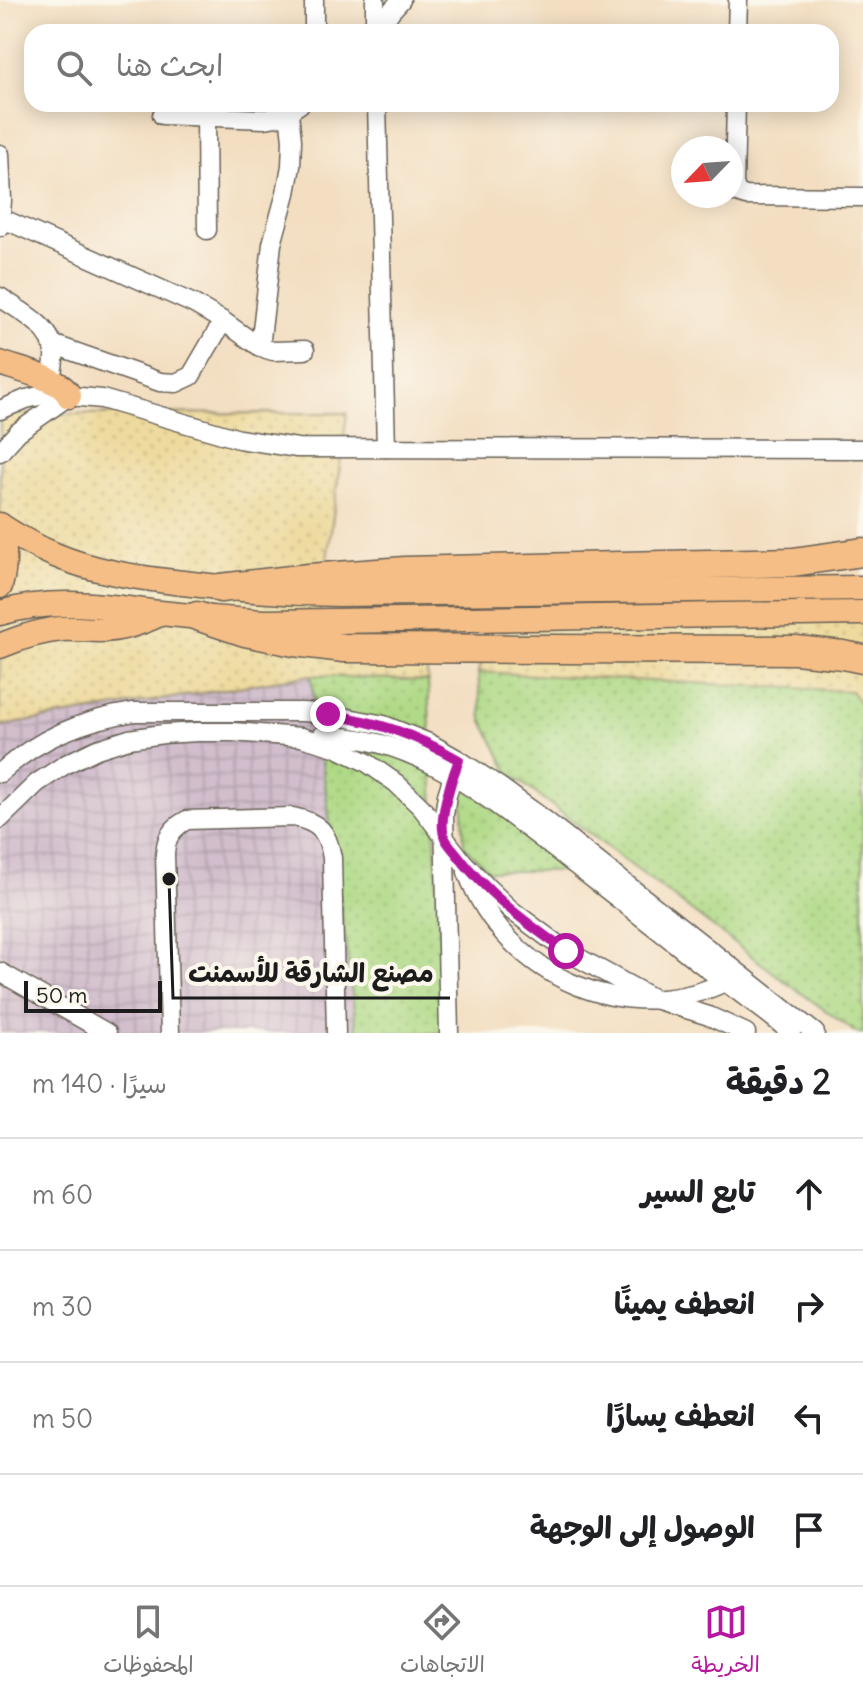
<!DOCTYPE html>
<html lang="ar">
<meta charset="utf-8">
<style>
body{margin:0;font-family:Delius,"Playpen Sans Arabic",sans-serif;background:#f2f2f2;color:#202124;direction:rtl}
.compass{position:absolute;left:671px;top:136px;width:72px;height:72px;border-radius:50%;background:#fff;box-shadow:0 4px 20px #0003;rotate:245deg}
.scale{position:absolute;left:24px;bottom:20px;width:138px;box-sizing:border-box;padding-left:8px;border:4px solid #1c1c1c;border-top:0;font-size:22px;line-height:28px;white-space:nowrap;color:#1c1c1c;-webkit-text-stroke:6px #fbf7ec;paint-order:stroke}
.stop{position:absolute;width:24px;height:24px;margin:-18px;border:6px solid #b5179e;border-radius:50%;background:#fff}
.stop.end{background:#b5179e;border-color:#fff;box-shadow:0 2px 8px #0008}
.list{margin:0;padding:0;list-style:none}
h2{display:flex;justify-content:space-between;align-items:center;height:104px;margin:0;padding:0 32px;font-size:34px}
h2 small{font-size:26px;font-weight:400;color:#757577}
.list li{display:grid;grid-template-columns:52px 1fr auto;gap:24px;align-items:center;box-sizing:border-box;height:112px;padding:0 32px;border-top:2px solid #e0e0e0}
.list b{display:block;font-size:30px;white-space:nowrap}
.list em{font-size:26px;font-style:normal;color:#757577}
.icon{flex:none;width:44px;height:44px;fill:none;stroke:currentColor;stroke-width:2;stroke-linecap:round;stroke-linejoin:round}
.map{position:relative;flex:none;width:863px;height:1033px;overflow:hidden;direction:ltr}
.search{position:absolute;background:#fff;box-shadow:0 4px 20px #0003;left:24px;right:24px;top:24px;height:88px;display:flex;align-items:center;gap:20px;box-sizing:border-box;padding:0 28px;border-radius:24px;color:#757577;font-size:30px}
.sheet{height:552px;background:#fff}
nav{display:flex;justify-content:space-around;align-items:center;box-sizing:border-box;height:112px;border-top:2px solid #e0e0e0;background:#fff;font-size:22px;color:#757577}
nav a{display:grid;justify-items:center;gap:4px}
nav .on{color:#b5179e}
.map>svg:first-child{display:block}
.industrial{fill:url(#industrial-grid)}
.grass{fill:url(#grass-dots);stroke:#667a50;stroke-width:2}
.sand{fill:url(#sand-dots);stroke:#857b5d;stroke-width:2}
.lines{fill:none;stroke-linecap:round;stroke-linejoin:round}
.minor-casing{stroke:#676056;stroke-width:21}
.major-casing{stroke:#676056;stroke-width:27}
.highway-casing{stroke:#676056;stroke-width:31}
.minor{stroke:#fff;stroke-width:18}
.major{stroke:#f5be86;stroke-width:24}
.highway{stroke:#f5be86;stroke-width:28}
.route{stroke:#b5179e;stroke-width:10}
.leader{fill:none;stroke:#1c1c1c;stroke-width:3}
.callout-dot{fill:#1c1c1c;stroke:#fbf7ec;stroke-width:3}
.callout-label{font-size:26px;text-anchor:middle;font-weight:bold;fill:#1c1c1c;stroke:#fbf7ec;stroke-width:8;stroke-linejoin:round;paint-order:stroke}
</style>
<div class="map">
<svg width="863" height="1033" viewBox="0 0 863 1033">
<defs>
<pattern id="industrial-grid" width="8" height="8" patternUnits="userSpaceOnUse" patternTransform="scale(2)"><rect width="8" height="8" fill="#d1bdcc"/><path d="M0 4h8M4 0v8" fill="none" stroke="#b3a2af"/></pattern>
<pattern id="grass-dots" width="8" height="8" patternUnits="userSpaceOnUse" patternTransform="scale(2)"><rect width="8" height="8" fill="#afd985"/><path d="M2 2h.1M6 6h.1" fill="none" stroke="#96ba72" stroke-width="1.8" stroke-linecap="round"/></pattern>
<pattern id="sand-dots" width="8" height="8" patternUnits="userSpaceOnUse" patternTransform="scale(2)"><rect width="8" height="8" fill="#eeda9e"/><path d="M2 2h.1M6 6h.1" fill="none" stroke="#ccba88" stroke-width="1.8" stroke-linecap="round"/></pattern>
</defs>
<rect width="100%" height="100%" fill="#fbf7ec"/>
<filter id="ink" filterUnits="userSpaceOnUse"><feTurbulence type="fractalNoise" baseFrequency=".0125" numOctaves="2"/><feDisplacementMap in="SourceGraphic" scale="16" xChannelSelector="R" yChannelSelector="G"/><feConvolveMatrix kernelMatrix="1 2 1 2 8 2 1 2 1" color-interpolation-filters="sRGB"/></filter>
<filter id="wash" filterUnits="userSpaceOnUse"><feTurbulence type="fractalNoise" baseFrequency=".006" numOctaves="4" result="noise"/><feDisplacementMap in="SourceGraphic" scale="32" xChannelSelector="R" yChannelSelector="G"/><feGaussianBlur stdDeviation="1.8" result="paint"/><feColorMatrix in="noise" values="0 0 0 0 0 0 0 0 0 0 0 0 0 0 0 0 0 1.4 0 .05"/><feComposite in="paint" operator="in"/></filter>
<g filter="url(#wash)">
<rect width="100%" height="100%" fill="#f3dec1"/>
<polygon class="industrial" points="311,675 357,1033 0,1033 0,726"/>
<g class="grass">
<polygon points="478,672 863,675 863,1033 857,1033 790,985 509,773 482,719"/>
<polygon points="311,675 428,681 444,1033 357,1033"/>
<polygon points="462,778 566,871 489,871 464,846"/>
</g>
<g class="sand">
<polygon points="347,413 317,633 350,641 422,631 428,681 311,675 0,726 0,414"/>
<polygon points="818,601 863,616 863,707 851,691 478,672 493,637 520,622 735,602"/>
</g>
</g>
<g filter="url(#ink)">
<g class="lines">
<g class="minor-casing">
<g id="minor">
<polyline points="314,0 314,32"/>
<polyline points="375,0 375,32"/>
<polyline points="377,32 391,11 401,0"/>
<polyline points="737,32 738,0"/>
<polyline points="377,104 386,448"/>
<polyline points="736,104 734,183 737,193 746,196 863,197"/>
<polyline points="162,115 265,119 282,116 300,104"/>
<polyline points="206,117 207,230"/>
<polyline points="0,154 2,200 0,227"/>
<polyline points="1,218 194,304 223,321 254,343 266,349 273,351 305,350"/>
<path d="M0,297c19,14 53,29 54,56 1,9 -2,18 -3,27"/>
<polyline points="52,344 160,382 176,383 191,376 223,321"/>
<polyline points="260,347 272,244 286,193 291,166 292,140 289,113"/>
<polyline points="0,410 26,399 48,394 102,399 239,439 297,448 863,449"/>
<polyline points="0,452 18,432 69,396"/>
<path d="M321,736c86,-2 155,53 221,103 41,32 83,65 124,97 19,15 38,31 58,45 22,17 46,32 67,52"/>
<path d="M0,773c39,-35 82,-53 134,-61h168l26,2 56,11 45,18 30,17 41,27 45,33 270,213"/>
<polyline points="0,819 37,783 66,764 97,749 129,739 163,734 198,732 232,732 301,737 335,747 366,762 396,783 421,807 463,862 487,887 511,910 566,951 654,999 709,1016 746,1033"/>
<path d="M467,872c39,105 162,160 264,107"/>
<polyline points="0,972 107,1033"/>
<path d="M170,1033l-5,-179c1,-17 7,-26 22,-34l106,-3c26,5 35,15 39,41l4,175"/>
<polyline points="449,1033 444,815 447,795 456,766"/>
</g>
</g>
<g class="major-casing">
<g id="major">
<path d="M0,363c18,7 62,15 69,33"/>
<path d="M0,525c5,20 6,40 0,61"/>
<path d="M1,526c17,11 35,21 54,29 38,16 78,22 119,27 55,7 109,11 165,12l524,-6"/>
<path d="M0,613c56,-16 103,-7 160,0 35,4 70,7 105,9l598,-9"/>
<path d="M0,646c19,-8 40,-15 61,-17 13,-1 26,1 38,1 22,0 42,-7 61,-16"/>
</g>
</g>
<g class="highway-casing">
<g id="highway">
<polyline points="220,588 309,578 405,571 793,562 863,552"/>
<polyline points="197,616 245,632 294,642 344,648 796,650 843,655 863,659"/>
</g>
</g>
<use href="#minor" class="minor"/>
<use href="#major" class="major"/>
<use href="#highway" class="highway"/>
</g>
</g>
<g class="lines" filter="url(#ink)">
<path class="route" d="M328,714c52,9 84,19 131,46 -7,17 -22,61 -14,78 2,5 7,10 11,15 29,39 70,70 110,98"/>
</g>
<path class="leader" d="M169 879L173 998H450"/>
<circle class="callout-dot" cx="169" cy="879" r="8"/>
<g class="callout-label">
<text x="311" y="982">مصنع الشارقة للأسمنت</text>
</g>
</svg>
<svg class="compass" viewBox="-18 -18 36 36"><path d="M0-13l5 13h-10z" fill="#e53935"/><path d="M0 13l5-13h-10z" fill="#757577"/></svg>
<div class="scale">50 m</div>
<div class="stop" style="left:566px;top:951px"></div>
<div class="stop end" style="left:328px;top:714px"></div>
<div class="search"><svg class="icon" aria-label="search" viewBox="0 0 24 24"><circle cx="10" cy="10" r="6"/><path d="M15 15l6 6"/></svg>ابحث هنا</div>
</div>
<section class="sheet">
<h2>2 دقيقة<small>سيرًا · 140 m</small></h2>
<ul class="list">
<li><svg class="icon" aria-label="ahead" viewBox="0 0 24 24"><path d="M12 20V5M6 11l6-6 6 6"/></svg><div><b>تابع السير</b></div><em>60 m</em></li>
<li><svg class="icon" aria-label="right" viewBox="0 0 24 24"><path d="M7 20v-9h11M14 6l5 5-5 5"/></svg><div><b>انعطف يمينًا</b></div><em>30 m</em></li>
<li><svg class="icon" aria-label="left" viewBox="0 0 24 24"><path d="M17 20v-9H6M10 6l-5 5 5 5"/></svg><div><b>انعطف يسارًا</b></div><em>50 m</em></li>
<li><svg class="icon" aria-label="arrive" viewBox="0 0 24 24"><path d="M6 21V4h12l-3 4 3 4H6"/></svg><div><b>الوصول إلى الوجهة</b></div></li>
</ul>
</section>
<nav>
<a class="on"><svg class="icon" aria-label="map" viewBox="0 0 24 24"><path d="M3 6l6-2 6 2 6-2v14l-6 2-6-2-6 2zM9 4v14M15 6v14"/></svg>الخريطة</a>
<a><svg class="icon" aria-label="directions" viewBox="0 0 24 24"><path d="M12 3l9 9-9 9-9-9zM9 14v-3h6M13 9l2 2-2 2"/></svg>الاتجاهات</a>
<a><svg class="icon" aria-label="saved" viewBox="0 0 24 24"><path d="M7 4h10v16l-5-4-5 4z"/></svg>المحفوظات</a>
</nav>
